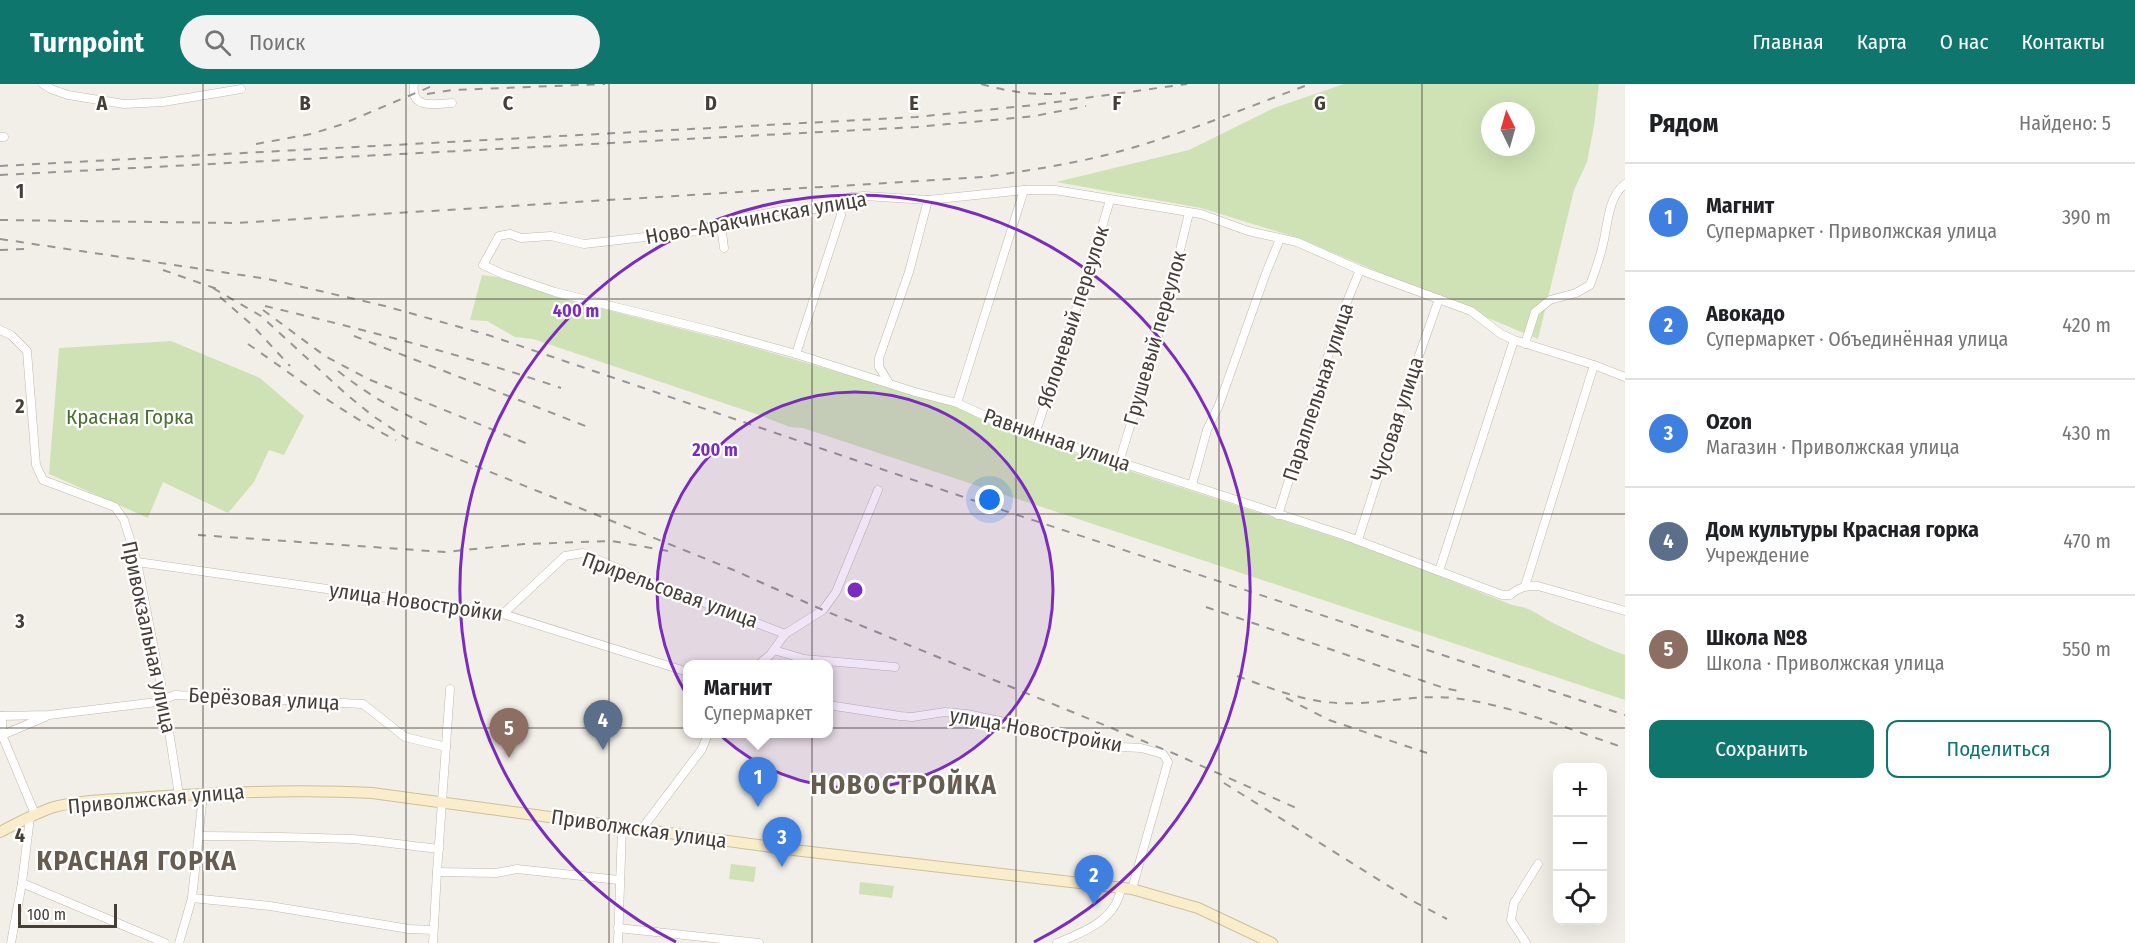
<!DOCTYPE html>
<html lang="ru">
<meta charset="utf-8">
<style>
body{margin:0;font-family:"Fira Sans Condensed",sans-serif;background:#f2f2f2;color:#202124}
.controls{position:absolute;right:18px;bottom:18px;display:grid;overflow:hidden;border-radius:12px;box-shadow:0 6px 24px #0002}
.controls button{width:54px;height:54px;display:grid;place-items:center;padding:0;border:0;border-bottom:2px solid #e0e0e0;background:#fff;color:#202124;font:30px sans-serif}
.compass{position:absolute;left:1481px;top:18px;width:54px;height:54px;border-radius:50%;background:#fff;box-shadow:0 6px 24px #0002;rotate:355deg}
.scale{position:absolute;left:18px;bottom:15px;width:99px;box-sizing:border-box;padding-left:6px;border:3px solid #453f38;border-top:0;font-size:16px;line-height:21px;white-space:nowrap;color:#453f38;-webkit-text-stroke:4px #fff;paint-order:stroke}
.you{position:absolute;left:990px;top:416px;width:21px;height:21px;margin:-15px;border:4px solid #fff;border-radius:50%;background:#1a73e8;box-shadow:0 0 0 9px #1a73e833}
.badge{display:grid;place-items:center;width:39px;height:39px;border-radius:50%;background:#0f766e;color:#fff;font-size:20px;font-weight:700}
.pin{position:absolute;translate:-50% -50px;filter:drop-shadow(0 2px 3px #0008)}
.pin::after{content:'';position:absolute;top:32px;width:21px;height:18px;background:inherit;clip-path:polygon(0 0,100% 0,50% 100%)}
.popup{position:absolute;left:683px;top:576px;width:150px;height:78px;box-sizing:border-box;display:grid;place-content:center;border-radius:12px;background:#fff;filter:drop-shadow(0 2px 4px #0005);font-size:20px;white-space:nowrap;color:#757577}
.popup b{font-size:22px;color:#202124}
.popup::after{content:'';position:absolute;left:50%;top:100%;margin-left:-12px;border:12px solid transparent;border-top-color:#fff}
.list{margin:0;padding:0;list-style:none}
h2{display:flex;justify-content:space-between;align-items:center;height:78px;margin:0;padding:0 24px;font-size:26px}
h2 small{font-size:20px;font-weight:400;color:#757577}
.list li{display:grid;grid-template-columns:39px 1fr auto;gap:18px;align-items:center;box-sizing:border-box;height:108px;padding:0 24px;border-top:2px solid #e0e0e0}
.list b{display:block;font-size:22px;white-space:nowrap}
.list p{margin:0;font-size:20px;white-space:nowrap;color:#757577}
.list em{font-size:20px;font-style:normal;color:#757577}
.actions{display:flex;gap:12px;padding:18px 24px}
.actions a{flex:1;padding:14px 0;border:2px solid #0f766e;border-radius:12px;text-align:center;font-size:21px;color:#0f766e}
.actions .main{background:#0f766e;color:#fff}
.icon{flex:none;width:33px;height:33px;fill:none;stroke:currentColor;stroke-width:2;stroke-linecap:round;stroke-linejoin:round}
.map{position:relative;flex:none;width:1625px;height:859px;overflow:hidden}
header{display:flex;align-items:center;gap:36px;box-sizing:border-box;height:84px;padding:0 30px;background:#0f766e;color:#fff}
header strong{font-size:28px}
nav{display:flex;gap:33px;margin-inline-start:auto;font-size:21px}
.search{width:420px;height:54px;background:#f2f2f2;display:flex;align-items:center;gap:15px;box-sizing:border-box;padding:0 21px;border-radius:33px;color:#757577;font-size:22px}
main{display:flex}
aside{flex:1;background:#fff}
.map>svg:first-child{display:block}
.green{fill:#cfe2b5;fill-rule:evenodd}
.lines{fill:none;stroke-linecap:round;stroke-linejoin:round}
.street-casing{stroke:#c0b9af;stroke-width:9}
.secondary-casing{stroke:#cdc09d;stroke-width:12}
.street{stroke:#fff;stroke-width:8}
.secondary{stroke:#f9edcc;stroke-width:10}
.rail{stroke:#969696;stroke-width:2;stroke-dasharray:8 8;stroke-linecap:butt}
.grid{fill:none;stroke:#453f38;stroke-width:1.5;stroke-opacity:0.55}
.ring{fill:none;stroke:#7b2cbf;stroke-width:3}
.labels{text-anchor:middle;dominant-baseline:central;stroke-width:4.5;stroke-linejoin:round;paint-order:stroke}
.street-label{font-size:21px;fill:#453f38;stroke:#fff}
.park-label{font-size:21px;fill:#4a7031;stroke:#fff}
.district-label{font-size:27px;font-weight:bold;letter-spacing:1.5px;fill:#665d50;stroke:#fff}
.grid-label{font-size:20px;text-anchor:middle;font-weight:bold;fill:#453f38;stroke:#fff;stroke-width:4.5;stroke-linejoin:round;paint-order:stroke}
.centre{fill:#7b2cbf;stroke:#fff;stroke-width:3}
.ring-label{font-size:18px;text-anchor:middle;font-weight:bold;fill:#7b2cbf;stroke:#fff;stroke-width:4.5;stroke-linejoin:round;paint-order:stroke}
</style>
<header>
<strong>Turnpoint</strong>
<div class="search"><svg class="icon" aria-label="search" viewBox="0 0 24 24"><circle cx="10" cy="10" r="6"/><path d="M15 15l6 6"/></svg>Поиск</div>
<nav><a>Главная</a><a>Карта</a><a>О нас</a><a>Контакты</a></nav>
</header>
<main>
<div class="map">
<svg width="1625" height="859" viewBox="0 0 1625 859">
<rect width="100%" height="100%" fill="#f2efe8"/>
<g class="green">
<path d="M1344,0h255l-5,42 -7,36 -13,28 -36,149 -240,-101 -97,-30 -145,-26 133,-32 85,-42zM1490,27h36v36h-36z"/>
<path d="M482,191l23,3 48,18 192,49 210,61 45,23 374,121 138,55c20,3 23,8 39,17 25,12 48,24 74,33v45l-822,-272 -13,-1 -31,-12 -226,-76 -18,-2 -28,-16 -17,-1z"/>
<polygon points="171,257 260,294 304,332 284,371 269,366 254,398 228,429 163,398 148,434 49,390 59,264"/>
<polygon points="731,780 756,783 754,798 729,795"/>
<polygon points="860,798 894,802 892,814 859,810"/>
</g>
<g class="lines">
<g class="street-casing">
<g id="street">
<polyline points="43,0 51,5 68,11 124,20 163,18 241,5"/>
<path d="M414,0c-4,26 21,20 38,19"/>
<polyline points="0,53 4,53"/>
<polyline points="721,141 724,164"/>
<polyline points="0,246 11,251 27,267 36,381 43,396 115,423 124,436 137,478 164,616 179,711"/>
<path d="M1525,260l10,-32 15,-12 26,-7 14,-8c5,-14 10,-27 13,-41 5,-20 5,-47 22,-60"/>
<polyline points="796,270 841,131 840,125 836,119"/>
<path d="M1625,293l-31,-12 -80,-25 -13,-6 -30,-23 -111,-41 -63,-28 -49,-11 -47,-17 -146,-24h-31l-96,10 -64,-4 -13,1 -33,12 -34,1 -48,9 -15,6 -23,6 -114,13 -33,-8 -30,2 -11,-4 -11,2 -16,29 22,10 50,17 161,40 80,22 119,38 42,11 46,21 340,111 159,60h8c9,-8 16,-9 28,-9l87,25"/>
<polyline points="889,299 879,283 879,274 909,188 928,116"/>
<polyline points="957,319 1024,106"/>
<polyline points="1035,350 1091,180 1110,116"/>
<polyline points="1119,378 1163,236 1189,129"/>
<polyline points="1192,401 1207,346 1219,321 1266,189 1280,155"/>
<polyline points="1278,431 1339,237 1360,186"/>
<polyline points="1358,456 1398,331 1439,215"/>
<polyline points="137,478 503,530 688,588"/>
<polyline points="1439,487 1514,256"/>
<polyline points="1525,502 1594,281"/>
<polyline points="503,530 565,472 583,469 635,492 785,550"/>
<polyline points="774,566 804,575 895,583"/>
<polyline points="759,580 770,571 785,550 823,526 836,508 878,406"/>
<polyline points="828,621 900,632 912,633 945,628 967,630 1122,663 1141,664 1163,670 1168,678 1132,805"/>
<polyline points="0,632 49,631 157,618 175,611 363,620 405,653 446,663"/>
<polyline points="2,632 2,651 35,730"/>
<polyline points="0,652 45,633"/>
<polyline points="641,746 702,665 708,650"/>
<path d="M199,752c51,0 102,1 152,3 29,2 59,7 88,10"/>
<polyline points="437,788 496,789 517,785 619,796"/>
<polyline points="22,799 165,859"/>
<polyline points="192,814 270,822 409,845 433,846"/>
<polyline points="618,844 759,859"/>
<polyline points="11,859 22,799 30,733"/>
<polyline points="179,859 192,814 203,710"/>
<polyline points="433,859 437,788 450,605"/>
<polyline points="618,859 622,744"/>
<path d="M1057,859c27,-11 60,-23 64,-56"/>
<polyline points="1526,859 1511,836 1514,819 1538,780"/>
</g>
</g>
<g class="secondary-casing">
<path id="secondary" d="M0,748c18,-9 35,-19 54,-25 30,-8 64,-7 95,-10 75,-5 148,-8 223,-4l430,58 330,38 66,19 74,35"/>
</g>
<use href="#street" class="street"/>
<use href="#secondary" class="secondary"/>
<g class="rail">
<path d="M981,0c28,8 56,12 85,9"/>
<polyline points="427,10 453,6 605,0"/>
<polyline points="256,60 311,50 340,41 437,0"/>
<polyline points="0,82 916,33 1034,21 1187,0"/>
<polyline points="0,91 917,43 1035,32 1086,22"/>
<path d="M0,136l234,3 750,-46c41,-6 82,-12 122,-22 70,-18 137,-46 204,-71"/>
<polyline points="0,155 268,195 385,222 488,251 984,420 1625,631"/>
<polyline points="0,166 24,165"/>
<polyline points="163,186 220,206"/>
<polyline points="213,204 261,232 346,310 373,332 406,354 731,485 823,526 1175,670 1296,724"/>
<polyline points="220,213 252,241 290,282"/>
<path d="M265,222c100,24 199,49 296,82"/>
<polyline points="263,226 325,272 368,295 528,360"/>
<polyline points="354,252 588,343"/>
<path d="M248,260c48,33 95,70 148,96"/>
<path d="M338,287c29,23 58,40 92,55"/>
<polyline points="198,451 445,468 524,460 612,457 668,467"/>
<polyline points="1206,523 1444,604 1464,608"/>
<path d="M1237,592c33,12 67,26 102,27 38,2 76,-9 114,-5 56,6 118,32 172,50"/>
<polyline points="1286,614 1329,636 1427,669"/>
<polyline points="1224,699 1411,816 1447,835"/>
</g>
</g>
<path class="grid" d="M203,0v859M406,0v859M609,0v859M812,0v859M1016,0v859M1219,0v859M1422,0v859M0,215h1625M0,430h1625M0,644h1625"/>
<circle cx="855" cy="506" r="198" fill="#7b2cbf" fill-opacity=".12"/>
<g class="ring">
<circle cx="855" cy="506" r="198"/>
<path d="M676 858A395 395 0 1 1 1034 858"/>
</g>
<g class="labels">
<g class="street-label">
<text transform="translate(756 134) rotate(-10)">Ново-Аракчинская улица</text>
<text transform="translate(1073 233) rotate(-72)">Яблоневый переулок</text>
<text transform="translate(1155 254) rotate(-74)">Грушевый переулок</text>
<text transform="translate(1318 308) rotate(-72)">Параллельная улица</text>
<text transform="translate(1397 335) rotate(-72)">Чусовая улица</text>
<text transform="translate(1057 356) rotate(19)">Равнинная улица</text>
<text transform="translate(670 506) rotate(20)">Прирельсовая улица</text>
<text transform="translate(416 518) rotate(8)">улица Новостройки</text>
<text transform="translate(149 553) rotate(78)">Привокзальная улица</text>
<text transform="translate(264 615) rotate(3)">Берёзовая улица</text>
<text transform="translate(1036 646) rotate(10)">улица Новостройки</text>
<text transform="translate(156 715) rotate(-5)">Приволжская улица</text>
<text transform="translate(639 745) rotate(8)">Приволжская улица</text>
</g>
<g class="park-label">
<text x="130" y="333">Красная Горка</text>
</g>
<g class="district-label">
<text x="904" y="701">НОВОСТРОЙКА</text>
<text x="137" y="777">КРАСНАЯ ГОРКА</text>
</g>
</g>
<g class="grid-label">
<text x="102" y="26">A</text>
<text x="305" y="26">B</text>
<text x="508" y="26">C</text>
<text x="711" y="26">D</text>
<text x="914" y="26">E</text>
<text x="1117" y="26">F</text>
<text x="1320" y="26">G</text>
<text x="20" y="114">1</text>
<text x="20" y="329">2</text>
<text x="20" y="544">3</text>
<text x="20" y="758">4</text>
</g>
<circle cx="855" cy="506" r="9" class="centre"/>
<g class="ring-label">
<text x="576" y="233">400 m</text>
<text x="715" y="372">200 m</text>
</g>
</svg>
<div class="controls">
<button>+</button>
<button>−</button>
<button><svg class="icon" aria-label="locate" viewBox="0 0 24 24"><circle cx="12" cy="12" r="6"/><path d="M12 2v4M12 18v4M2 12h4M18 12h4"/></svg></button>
</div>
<svg class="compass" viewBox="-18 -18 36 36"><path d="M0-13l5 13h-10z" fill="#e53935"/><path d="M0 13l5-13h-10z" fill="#757577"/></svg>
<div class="scale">100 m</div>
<div class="you"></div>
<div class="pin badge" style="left:758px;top:723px;background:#3f7fe0">1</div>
<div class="popup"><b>Магнит</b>Супермаркет</div>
<div class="pin badge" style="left:1094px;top:821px;background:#3f7fe0">2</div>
<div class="pin badge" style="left:782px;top:783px;background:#3f7fe0">3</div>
<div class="pin badge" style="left:603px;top:666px;background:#5c6f8a">4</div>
<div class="pin badge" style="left:509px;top:674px;background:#8d6e63">5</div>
</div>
<aside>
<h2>Рядом<small>Найдено: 5</small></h2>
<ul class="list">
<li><span class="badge" style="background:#3f7fe0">1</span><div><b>Магнит</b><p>Супермаркет · Приволжская улица</p></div><em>390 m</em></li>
<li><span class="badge" style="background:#3f7fe0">2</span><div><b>Авокадо</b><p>Супермаркет · Объединённая улица</p></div><em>420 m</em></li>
<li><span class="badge" style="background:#3f7fe0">3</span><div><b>Ozon</b><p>Магазин · Приволжская улица</p></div><em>430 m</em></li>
<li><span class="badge" style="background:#5c6f8a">4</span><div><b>Дом культуры Красная горка</b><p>Учреждение</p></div><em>470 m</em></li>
<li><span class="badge" style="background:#8d6e63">5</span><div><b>Школа №8</b><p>Школа · Приволжская улица</p></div><em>550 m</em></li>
</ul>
<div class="actions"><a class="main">Сохранить</a><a>Поделиться</a></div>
</aside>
</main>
